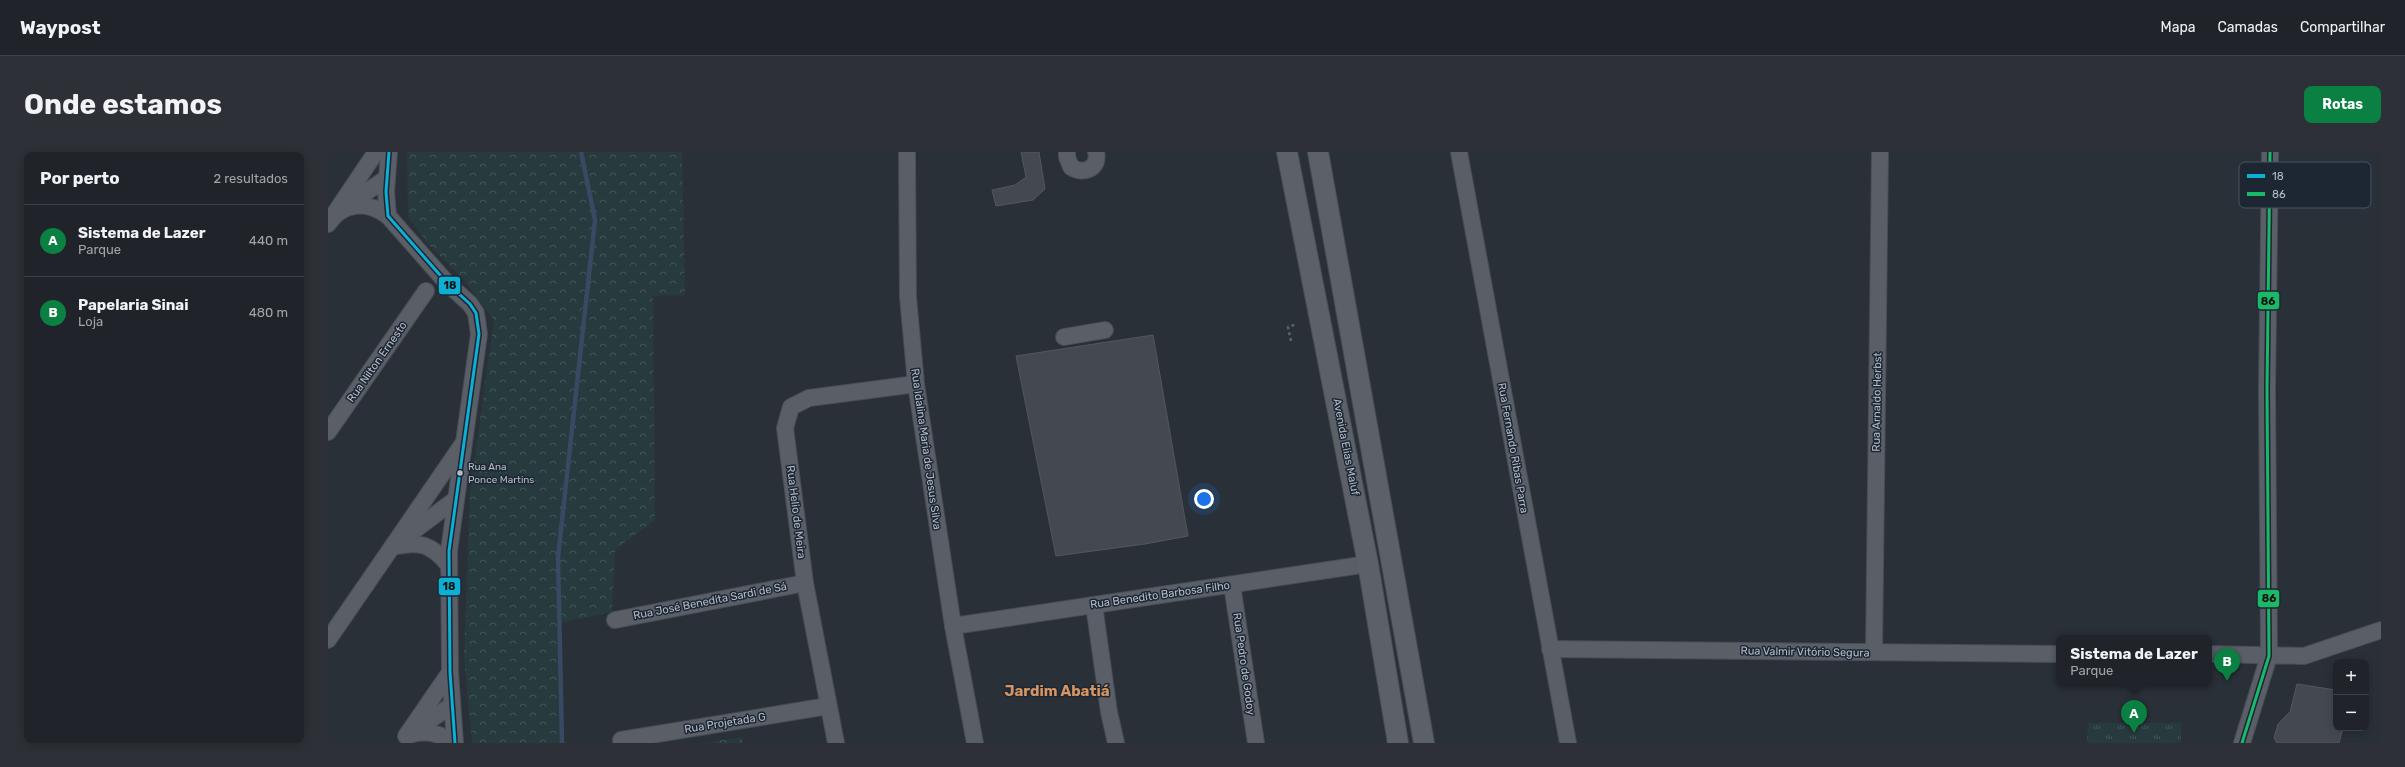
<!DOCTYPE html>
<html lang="pt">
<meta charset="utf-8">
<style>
body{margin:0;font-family:Rubik,sans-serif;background:#2d3036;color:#f1f3f6}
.controls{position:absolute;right:12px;bottom:12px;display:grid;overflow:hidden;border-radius:8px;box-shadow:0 2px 10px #0003}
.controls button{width:36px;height:36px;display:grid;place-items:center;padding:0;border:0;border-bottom:1px solid #3d4147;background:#20242a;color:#f1f3f6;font:20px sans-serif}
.you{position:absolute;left:876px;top:347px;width:14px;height:14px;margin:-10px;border:3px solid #fff;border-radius:50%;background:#1a73e8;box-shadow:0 0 0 6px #1a73e833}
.badge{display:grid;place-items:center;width:26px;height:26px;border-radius:50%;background:#0b8043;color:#fff;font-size:13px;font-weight:700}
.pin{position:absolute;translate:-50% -33px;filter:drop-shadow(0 1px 2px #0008)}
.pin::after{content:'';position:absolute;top:21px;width:14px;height:12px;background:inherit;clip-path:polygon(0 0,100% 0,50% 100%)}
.popup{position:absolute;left:1728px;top:483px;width:156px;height:52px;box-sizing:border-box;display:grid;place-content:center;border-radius:8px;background:#20242a;filter:drop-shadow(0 1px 3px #0005);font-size:13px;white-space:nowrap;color:#a2a4a8}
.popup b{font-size:15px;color:#f1f3f6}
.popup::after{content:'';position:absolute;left:50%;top:100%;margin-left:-8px;border:8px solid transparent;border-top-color:#20242a}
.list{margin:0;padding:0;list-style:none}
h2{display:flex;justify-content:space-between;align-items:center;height:52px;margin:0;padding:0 16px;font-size:17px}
h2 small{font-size:13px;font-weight:400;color:#a2a4a8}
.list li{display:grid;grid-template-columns:26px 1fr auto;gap:12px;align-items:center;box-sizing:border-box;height:72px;padding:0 16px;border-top:1px solid #3d4147}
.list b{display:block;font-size:15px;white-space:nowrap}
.list p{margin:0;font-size:13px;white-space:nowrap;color:#a2a4a8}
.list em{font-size:13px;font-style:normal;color:#a2a4a8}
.map{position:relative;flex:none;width:2053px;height:591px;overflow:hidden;border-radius:8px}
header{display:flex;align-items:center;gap:24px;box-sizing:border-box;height:56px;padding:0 20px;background:#20242a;border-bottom:1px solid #3d4147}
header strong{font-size:19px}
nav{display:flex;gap:22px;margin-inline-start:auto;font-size:14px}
.intro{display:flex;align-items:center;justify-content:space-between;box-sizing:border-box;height:96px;padding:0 24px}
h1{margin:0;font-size:28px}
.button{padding:10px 18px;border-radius:8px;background:#0b8043;color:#fff;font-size:14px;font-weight:700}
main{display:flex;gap:24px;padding:0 24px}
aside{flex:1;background:#20242a;border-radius:8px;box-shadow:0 2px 10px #0003}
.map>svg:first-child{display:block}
.forest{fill:url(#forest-crowns)}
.park{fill:url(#park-tufts)}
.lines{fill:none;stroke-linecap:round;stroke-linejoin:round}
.stream{stroke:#384963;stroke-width:4.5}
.building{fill:#444950;stroke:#52575f}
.minor-casing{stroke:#484c53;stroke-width:18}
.major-casing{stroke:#484c55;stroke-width:22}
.path{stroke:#5d636a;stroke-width:2.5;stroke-dasharray:3 3;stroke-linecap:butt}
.minor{stroke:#5a5e66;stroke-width:16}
.major{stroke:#5c6168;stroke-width:20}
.bus-1-casing{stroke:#1d2633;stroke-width:6}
.bus-2-casing{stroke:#1d2633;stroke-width:6}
.bus-1{stroke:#0dafd3;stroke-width:3}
.bus-2{stroke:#1ab867;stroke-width:3}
.bus-dot{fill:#b4bcc9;stroke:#1d2633;stroke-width:1.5}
.labels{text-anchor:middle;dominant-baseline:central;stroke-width:3;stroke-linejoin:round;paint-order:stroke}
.bus-label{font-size:10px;fill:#b4bcc9;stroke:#1d2633;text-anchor:start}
.street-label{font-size:11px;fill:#b4bcc9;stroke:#1d2633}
.district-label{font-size:15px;font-weight:bold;fill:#d59563;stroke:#1d2633}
.key{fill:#1d2633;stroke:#4a5360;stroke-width:1}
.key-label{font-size:11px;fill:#b4bcc9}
.line-badge{stroke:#1d2633;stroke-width:1.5}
.pale-badge-label{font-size:11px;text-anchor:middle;font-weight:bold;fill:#111}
</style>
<header>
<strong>Waypost</strong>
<nav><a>Mapa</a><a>Camadas</a><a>Compartilhar</a></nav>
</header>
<div class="intro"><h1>Onde estamos</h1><a class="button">Rotas</a></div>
<main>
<aside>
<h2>Por perto<small>2 resultados</small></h2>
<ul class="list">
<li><span class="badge">A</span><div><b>Sistema de Lazer</b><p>Parque</p></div><em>440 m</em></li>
<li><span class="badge">B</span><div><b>Papelaria Sinai</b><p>Loja</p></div><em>480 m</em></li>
</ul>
</aside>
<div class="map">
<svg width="2053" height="591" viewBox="0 0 2053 591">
<defs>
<pattern id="forest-crowns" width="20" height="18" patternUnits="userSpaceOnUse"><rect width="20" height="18" fill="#273a3e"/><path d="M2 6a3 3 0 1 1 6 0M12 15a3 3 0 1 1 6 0" fill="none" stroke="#445559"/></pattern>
<pattern id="park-tufts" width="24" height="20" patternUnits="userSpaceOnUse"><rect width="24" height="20" fill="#273a3e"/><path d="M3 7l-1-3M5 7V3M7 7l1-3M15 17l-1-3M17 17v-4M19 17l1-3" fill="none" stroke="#445559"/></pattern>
</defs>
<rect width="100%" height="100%" fill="#2a3038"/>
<g class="forest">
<polygon points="79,0 354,0 357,143 325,144 327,368 287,398 284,460 232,471 234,589 239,591 144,591 136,505 142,340 166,168 134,126 100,92 80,65"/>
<polygon points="414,585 415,591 376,591"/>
</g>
<polygon class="park" points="1760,571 1853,571 1853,591 1759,591"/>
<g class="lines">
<polyline class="stream" points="234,591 230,405 267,68 253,0"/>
</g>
<g class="building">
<polygon points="693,0 711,0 717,37 705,48 668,54 664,38 687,33 698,25"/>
<polygon points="825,183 860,384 817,392 728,404 688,204"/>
<polygon points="1969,532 2008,538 2008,576 2015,576 2011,591 1949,591 1946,586 1950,572 1962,560"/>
</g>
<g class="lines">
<g class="minor-casing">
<g id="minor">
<polyline points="48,0 7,61 59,26"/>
<polyline points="61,0 58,40 60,64 119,131 142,152 148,161 151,182 121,399 122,520 127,591"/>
<polyline points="579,0 580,145 588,232 625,474 647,591"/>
<path d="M739,0v5l4,10c12,8 29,2 25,-15"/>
<polyline points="1131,0 1240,591"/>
<path d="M0,72c15,-23 40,-23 60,-8"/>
<polyline points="736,185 777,178"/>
<polyline points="0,280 98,139"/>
<path d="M121,414c-17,-23 -31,-25 -57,-19l70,-102"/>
<polyline points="904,433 928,591"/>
<polyline points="766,453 781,560 788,591"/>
<polyline points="287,468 477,431"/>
<polyline points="625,474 1040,412"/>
<polyline points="0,488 64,395 128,347"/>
<polyline points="1222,497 1731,502"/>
<polyline points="1546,500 1552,0"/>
<polyline points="1881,502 1976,504 2053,478"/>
<path d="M122,520l-44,64c17,-6 32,-5 46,7"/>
<polyline points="86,579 124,553"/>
<polyline points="293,588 500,554"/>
<polyline points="508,591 477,431 457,276 463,255 481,246 588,232"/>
<polyline points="1914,591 1941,504 1939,238 1942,0"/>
</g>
</g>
<g class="major-casing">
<g id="major">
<polyline points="959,0 1040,412 1070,591"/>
<polyline points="990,0 1096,591"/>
</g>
</g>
<polyline class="path" points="963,189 960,175 969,172"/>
<use href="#minor" class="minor"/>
<use href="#major" class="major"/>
<g class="bus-1-casing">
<polyline id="bus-1" points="61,0 58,40 60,64 119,131 142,152 148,161 151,182 121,399 122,520 127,591"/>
</g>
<g class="bus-2-casing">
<polyline id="bus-2" points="1914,591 1941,504 1939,238 1942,0"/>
</g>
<use href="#bus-1" class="bus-1"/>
<use href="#bus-2" class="bus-2"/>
</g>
<circle class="bus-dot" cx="132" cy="321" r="3.5"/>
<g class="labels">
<g class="bus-label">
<text x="140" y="315">Rua Ana<tspan x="140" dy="13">Ponce Martins</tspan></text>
</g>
<g class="street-label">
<text transform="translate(49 210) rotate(-55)">Rua Nilton Ernesto</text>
<text transform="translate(1549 250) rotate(-89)">Rua Arnaldo Herbst</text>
<text transform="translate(1018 295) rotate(79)">Avenida Elias Maluf</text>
<text transform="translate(1185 296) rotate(80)">Rua Fernando Ribas Parra</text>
<text transform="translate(598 297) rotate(82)">Rua Idalina Maria de Jesus Silva</text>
<text transform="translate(468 360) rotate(83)">Rua Helio de Meira</text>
<text transform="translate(832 443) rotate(-8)">Rua Benedito Barbosa Filho</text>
<text transform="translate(382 449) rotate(-11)">Rua José Benedita Sardi de Sá</text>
<text transform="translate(1477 500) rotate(1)">Rua Valmir Vitório Segura</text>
<text transform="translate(916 512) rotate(82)">Rua Pedro de Godoy</text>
<text transform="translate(397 571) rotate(-9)">Rua Projetada G</text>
</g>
<g class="district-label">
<text x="729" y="539">Jardim Abatiá</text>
</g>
</g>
<rect x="1911" y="10" width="132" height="46" rx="6" class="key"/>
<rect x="1919" y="22" width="18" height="4" fill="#0dafd3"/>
<rect x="1919" y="40" width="18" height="4" fill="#1ab867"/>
<g class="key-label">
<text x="1944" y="28">18</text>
<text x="1944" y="46">86</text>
</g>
<g class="line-badge">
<rect x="110" y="124" width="23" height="19" rx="4" fill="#0dafd3"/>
<rect x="1929" y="139" width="23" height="19" rx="4" fill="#1ab867"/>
<rect x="110" y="425" width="23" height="19" rx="4" fill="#0dafd3"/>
<rect x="1929" y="437" width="23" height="19" rx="4" fill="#1ab867"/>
</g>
<g class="pale-badge-label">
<text x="122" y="137">18</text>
<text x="1940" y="153">86</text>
<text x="121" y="438">18</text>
<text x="1941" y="450">86</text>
</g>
</svg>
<div class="controls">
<button>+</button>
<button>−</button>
</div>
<div class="you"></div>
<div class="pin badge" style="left:1806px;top:581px">A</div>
<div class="popup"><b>Sistema de Lazer</b>Parque</div>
<div class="pin badge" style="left:1899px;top:529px">B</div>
</div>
</main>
